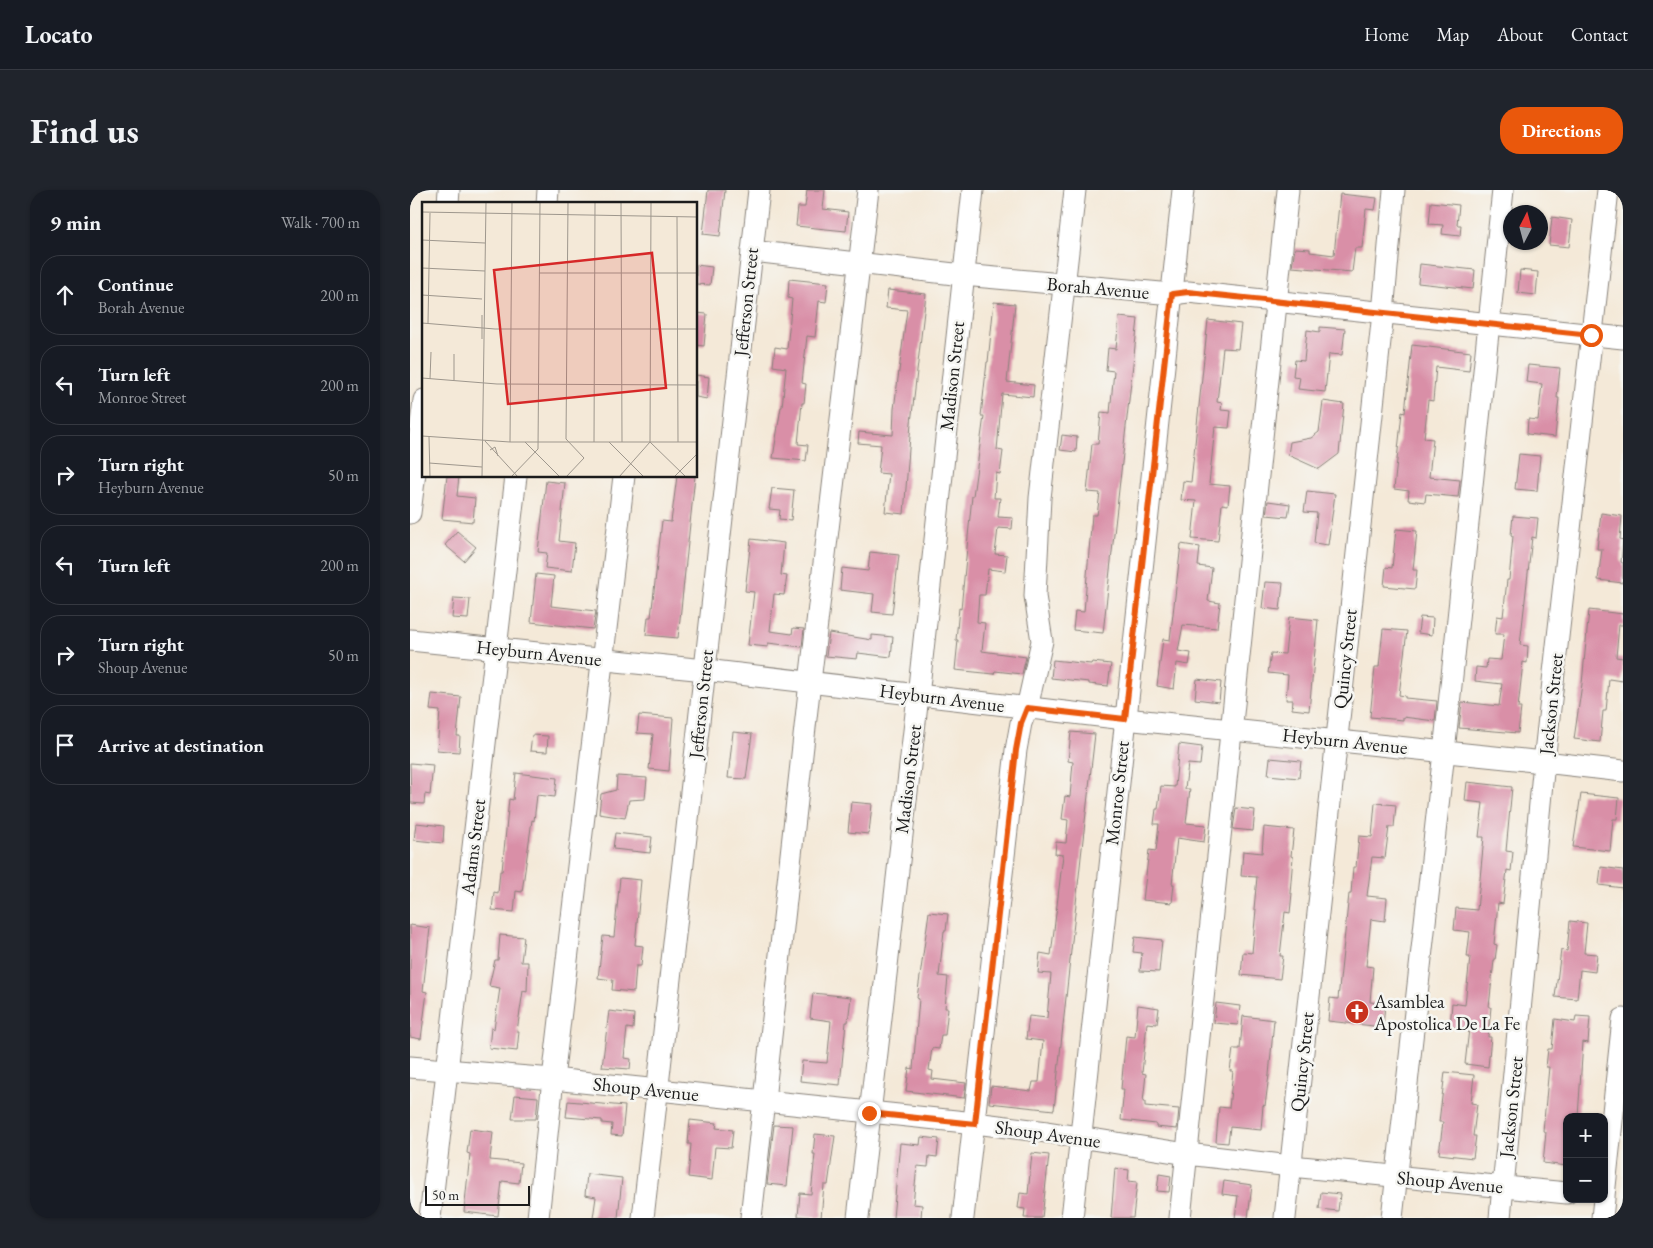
<!DOCTYPE html>
<meta charset="utf-8">
<style>
body{margin:0;font-family:"EB Garamond",serif;background:#20242c;color:#f1f3f6}
.controls{position:absolute;right:15px;bottom:15px;display:grid;overflow:hidden;border-radius:10px;box-shadow:0 1px 4px #0004}
.controls button{width:45px;height:45px;display:grid;place-items:center;padding:0;border:0;border-bottom:1px solid #363941;background:#171b24;color:#f1f3f6;font:25px sans-serif}
.compass{position:absolute;left:1093px;top:15px;width:45px;height:45px;border-radius:50%;background:#171b24;box-shadow:0 1px 4px #0004;rotate:6deg}
.scale{position:absolute;left:15px;bottom:12px;width:105px;box-sizing:border-box;padding-left:5px;border:2px solid #1c1c1c;border-top:0;font-size:14px;line-height:18px;white-space:nowrap;color:#1c1c1c;-webkit-text-stroke:4px #f6f6f2;paint-order:stroke}
.stop{position:absolute;width:15px;height:15px;margin:-11px;border:4px solid #ea580c;border-radius:50%;background:#fff}
.stop.end{background:#ea580c;border-color:#fff;box-shadow:0 1px 5px #0008}
.list{margin:0;padding:0;list-style:none}
h2{display:flex;justify-content:space-between;align-items:center;height:65px;margin:0;padding:0 20px;font-size:21px}
h2 small{font-size:16px;font-weight:400;color:#9ea1a6}
.list li{display:grid;grid-template-columns:32px 1fr auto;gap:15px;align-items:center;box-sizing:border-box;height:80px;margin:0 10px 10px;padding:0 10px;border:1px solid #363941;border-radius:20px}
.list b{display:block;font-size:19px;white-space:nowrap}
.list p{margin:0;font-size:16px;white-space:nowrap;color:#9ea1a6}
.list em{font-size:16px;font-style:normal;color:#9ea1a6}
.icon{flex:none;width:28px;height:28px;fill:none;stroke:currentColor;stroke-width:2;stroke-linecap:round;stroke-linejoin:round}
.map{position:relative;flex:none;width:1213px;height:1028px;overflow:hidden;border-radius:20px}
header{display:flex;align-items:center;gap:30px;box-sizing:border-box;height:70px;padding:0 25px;background:#171b24;border-bottom:1px solid #363941}
header strong{font-size:24px}
nav{display:flex;gap:28px;margin-inline-start:auto;font-size:18px}
.intro{display:flex;align-items:center;justify-content:space-between;box-sizing:border-box;height:120px;padding:0 30px}
h1{margin:0;font-size:35px}
.button{padding:12px 22px;border-radius:20px;background:#ea580c;color:#fff;font-size:18px;font-weight:700}
main{display:flex;gap:30px;padding:0 30px}
aside{flex:1;background:#171b24;border-radius:20px;box-shadow:0 1px 4px #0004}
.map>svg:first-child{display:block}
.building{fill:#d98fa7}
.lines{fill:none;stroke-linecap:round;stroke-linejoin:round}
.minor-casing{stroke:#88827a;stroke-width:23}
.minor{stroke:#fff;stroke-width:21}
.route{stroke:#ea580c;stroke-width:6}
.labels{text-anchor:middle;dominant-baseline:central;stroke-width:5;stroke-linejoin:round;paint-order:stroke}
.street-label{font-size:19px;fill:#1c1c1c;stroke:#f6f6f2}
.poi-label{font-size:19px;fill:#1c1c1c;stroke:#f6f6f2;text-anchor:start}
.inset-road{fill:none;stroke:#9e978d;stroke-width:1}
.view{fill:#d62828;fill-opacity:0.15;stroke:#d62828;stroke-width:2.5}
.inset-edge{fill:none;stroke:#1c1c1c;stroke-width:2.5}
</style>
<header>
<strong>Locato</strong>
<nav><a>Home</a><a>Map</a><a>About</a><a>Contact</a></nav>
</header>
<div class="intro"><h1>Find us</h1><a class="button">Directions</a></div>
<main>
<aside>
<h2>9 min<small>Walk · 700 m</small></h2>
<ul class="list">
<li><svg class="icon" aria-label="ahead" viewBox="0 0 24 24"><path d="M12 20V5M6 11l6-6 6 6"/></svg><div><b>Continue</b><p>Borah Avenue</p></div><em>200 m</em></li>
<li><svg class="icon" aria-label="left" viewBox="0 0 24 24"><path d="M17 20v-9H6M10 6l-5 5 5 5"/></svg><div><b>Turn left</b><p>Monroe Street</p></div><em>200 m</em></li>
<li><svg class="icon" aria-label="right" viewBox="0 0 24 24"><path d="M7 20v-9h11M14 6l5 5-5 5"/></svg><div><b>Turn right</b><p>Heyburn Avenue</p></div><em>50 m</em></li>
<li><svg class="icon" aria-label="left" viewBox="0 0 24 24"><path d="M17 20v-9H6M10 6l-5 5 5 5"/></svg><div><b>Turn left</b></div><em>200 m</em></li>
<li><svg class="icon" aria-label="right" viewBox="0 0 24 24"><path d="M7 20v-9h11M14 6l5 5-5 5"/></svg><div><b>Turn right</b><p>Shoup Avenue</p></div><em>50 m</em></li>
<li><svg class="icon" aria-label="arrive" viewBox="0 0 24 24"><path d="M6 21V4h12l-3 4 3 4H6"/></svg><div><b>Arrive at destination</b></div></li>
</ul>
</aside>
<div class="map">
<svg width="1213" height="1028" viewBox="0 0 1213 1028">
<rect width="100%" height="100%" fill="#f6f6f2"/>
<filter id="ink" filterUnits="userSpaceOnUse"><feTurbulence type="fractalNoise" baseFrequency=".02" numOctaves="2"/><feDisplacementMap in="SourceGraphic" scale="10" xChannelSelector="R" yChannelSelector="G"/><feConvolveMatrix kernelMatrix="1 2 1 2 8 2 1 2 1" color-interpolation-filters="sRGB"/></filter>
<filter id="wash" filterUnits="userSpaceOnUse"><feTurbulence type="fractalNoise" baseFrequency=".0096" numOctaves="4" result="noise"/><feDisplacementMap in="SourceGraphic" scale="20" xChannelSelector="R" yChannelSelector="G"/><feGaussianBlur stdDeviation="1.12" result="paint"/><feColorMatrix in="noise" values="0 0 0 0 0 0 0 0 0 0 0 0 0 0 0 0 0 1.4 0 .05"/><feComposite in="paint" operator="in"/></filter>
<g filter="url(#wash)">
<rect width="100%" height="100%" fill="#f4e9d8"/>
<g id="blocks">
<g class="building">
<polygon points="298,0 315,0 310,46 293,44"/>
<polygon points="397,0 415,0 413,19 438,22 436,41 386,36 388,17 395,17"/>
<polygon points="930,4 967,8 965,20 956,19 952,58 945,58 942,82 882,77 885,58 900,59 900,62 924,65"/>
<polygon points="1021,12 1049,15 1047,35 1051,35 1050,46 1032,44 1033,35 1019,34"/>
<polygon points="1142,27 1162,30 1159,57 1139,55"/>
<polygon points="1010,74 1065,80 1063,99 1008,93"/>
<polygon points="286,75 302,77 300,95 286,94"/>
<polygon points="1110,80 1128,82 1126,105 1108,103"/>
<polygon points="379,89 418,93 416,112 409,111 405,147 397,146 392,193 396,194 394,213 392,213 388,254 398,255 396,271 363,268 371,217 372,217 376,178 363,176 365,157 377,159 382,109 378,108"/>
<polygon points="478,100 516,104 501,233 494,324 475,322 479,284 468,283 471,255 448,253 449,242 483,245 484,219 497,120 476,118"/>
<polygon points="584,112 605,114 597,192 624,195 623,207 592,204 587,260 593,261 590,284 586,283 584,308 590,308 588,327 603,328 602,339 588,338 585,364 597,365 595,381 578,379 575,405 569,405 567,432 575,433 572,461 616,467 612,484 585,481 584,484 545,480 548,450 546,450 549,418 551,419 562,306 563,306 574,226 571,226 577,172 578,172"/>
<polygon points="286,123 297,124 294,156 286,155"/>
<polygon points="709,127 728,129 693,443 663,440 665,421 674,422 682,325 687,325 690,303 677,302 682,254 688,254 691,222 700,223 704,181 696,180 698,158 706,159"/>
<polygon points="798,130 831,134 828,159 813,158 807,212 812,213 811,220 821,221 819,238 805,237 799,294 820,296 818,315 812,314 808,351 782,349 786,311 771,310 773,291 781,292"/>
<polygon points="910,137 935,139 932,165 919,164 915,202 888,199 890,187 883,186 885,170 894,171 897,140 910,142"/>
<polygon points="1002,155 1061,162 1059,181 1026,177 1023,211 1018,210 1014,248 1023,249 1019,287 1050,290 1048,307 1016,304 1015,312 998,310 999,301 984,299 992,222 995,223"/>
<polygon points="1118,175 1150,178 1147,208 1149,208 1145,247 1117,244 1118,229 1128,230 1132,194 1116,192"/>
<polygon points="286,185 299,187 297,209 286,207"/>
<polygon points="913,211 934,214 929,264 909,279 878,265 880,252 901,248 909,242"/>
<polygon points="652,245 667,247 666,262 650,260"/>
<polygon points="1109,264 1130,266 1127,301 1105,299"/>
<polygon points="37,286 49,286 47,306 65,308 63,332 32,329"/>
<polygon points="267,286 285,286 268,448 236,445 238,427 241,427 252,331 261,332"/>
<polygon points="136,291 155,293 149,351 165,353 162,381 135,378 137,363 128,362"/>
<polygon points="362,298 384,300 381,330 369,329 370,320 359,319"/>
<polygon points="897,301 925,304 918,355 904,353 907,323 894,322"/>
<polygon points="858,311 880,314 878,327 856,325"/>
<polygon points="1191,323 1212,326 1210,349 1213,350 1211,372 1213,373 1213,393 1188,390 1192,359 1187,359"/>
<polygon points="1103,326 1128,328 1126,348 1122,347 1110,455 1118,456 1117,473 1113,472 1108,518 1111,518 1108,543 1049,538 1052,512 1089,516 1092,494 1065,491 1066,477 1076,478 1077,469 1091,470 1094,444 1085,444 1087,426 1093,427 1097,390 1099,390 1103,346 1101,345"/>
<polygon points="986,339 1007,341 1003,380 1007,380 1005,399 974,396 976,377 982,378"/>
<polygon points="47,341 66,357 54,371 35,355"/>
<polygon points="341,349 374,353 371,385 377,386 374,405 364,404 360,441 382,444 383,438 394,439 392,457 358,453 358,457 338,455 344,402 335,401"/>
<polygon points="771,354 790,357 788,376 802,378 798,411 810,413 807,438 773,435 768,461 781,463 779,475 767,473 764,499 747,496 753,449 760,450"/>
<polygon points="460,362 489,365 482,424 462,422 464,404 430,400 432,378 458,381"/>
<polygon points="126,384 144,386 141,416 186,421 183,439 121,432"/>
<polygon points="855,392 873,393 870,420 852,418"/>
<polygon points="44,408 60,409 58,429 42,428"/>
<polygon points="1179,420 1213,424 1213,435 1209,435 1206,467 1213,468 1212,491 1199,489 1196,521 1193,521 1190,552 1164,549 1172,494"/>
<polygon points="879,427 908,430 899,521 882,519 883,510 876,510 878,485 858,483 861,463 875,464"/>
<polygon points="1010,427 1023,428 1022,445 1008,443"/>
<polygon points="973,439 997,441 989,505 995,506 995,508 1027,511 1025,531 993,527 993,530 960,527 965,477 969,477"/>
<polygon points="419,443 462,450 462,445 483,447 481,467 448,463 447,469 416,466"/>
<polygon points="643,470 681,474 682,472 701,474 698,496 679,494 679,492 641,488"/>
<polygon points="787,489 811,492 809,512 785,509"/>
<polygon points="22,504 51,507 47,546 50,546 49,562 27,560 30,521 20,520"/>
<polygon points="229,525 263,528 259,581 239,579 243,544 227,543"/>
<polygon points="323,542 342,544 336,589 318,588"/>
<polygon points="661,542 685,544 671,667 644,920 579,913 581,896 621,901 623,892 629,892 633,851 616,849 619,826 637,828 641,784 628,783 630,763 641,765 653,665 645,664 646,652 656,653 658,630 652,629 655,606 660,607 663,572 658,571"/>
<polygon points="122,545 138,546 137,562 120,561"/>
<polygon points="769,554 792,557 790,575 778,574 775,599 780,599 776,633 796,635 794,652 767,648 762,694 764,694 762,713 733,710 739,660 746,661 749,634 744,634 746,619 748,619 751,596 765,597"/>
<polygon points="860,568 891,571 889,588 858,585"/>
<polygon points="0,573 23,575 20,605 15,604 14,614 1,613"/>
<polygon points="106,583 147,588 145,607 127,605 124,631 122,630 112,702 106,701 104,722 82,720 84,702 88,703 90,681 92,681 99,609 103,610"/>
<polygon points="207,586 237,588 235,609 219,610 215,628 189,624 191,604 206,600"/>
<polygon points="1057,592 1102,597 1096,661 1103,662 1101,681 1097,680 1093,714 1088,713 1084,754 1087,755 1085,770 1084,770 1079,817 1081,817 1078,847 1081,847 1078,877 1055,874 1059,839 1040,837 1042,813 1055,815 1060,767 1057,767 1060,742 1044,740 1046,718 1067,720 1074,647 1069,647 1073,613 1055,611"/>
<polygon points="1171,604 1209,608 1207,629 1203,629 1200,661 1163,657"/>
<polygon points="441,612 462,614 459,644 438,642"/>
<polygon points="965,613 986,615 984,637 979,637 975,668 962,667 957,706 977,708 975,731 961,729 956,776 963,777 960,812 975,814 973,837 918,831 920,808 928,809 939,704 941,704 943,677 946,677 949,646 962,647"/>
<polygon points="826,618 845,620 843,641 823,639"/>
<polygon points="6,633 34,636 33,653 4,650"/>
<polygon points="854,637 884,640 881,666 883,667 880,703 882,703 880,723 875,722 870,766 873,766 870,789 831,785 833,762 842,763 846,719 844,719 847,687 831,686 833,661 852,663"/>
<polygon points="205,643 242,647 240,663 203,659"/>
<polygon points="1191,677 1213,680 1213,698 1189,695"/>
<polygon points="210,688 231,690 225,755 233,756 231,776 226,776 224,802 202,800 203,790 188,788 193,746 204,747"/>
<polygon points="519,722 538,724 536,741 534,741 529,786 538,787 535,818 538,818 535,845 531,845 529,859 522,858 519,880 523,881 522,889 556,893 554,908 496,901 499,878 503,879 509,809 507,808"/>
<polygon points="1160,731 1177,733 1174,763 1187,764 1185,782 1170,780 1167,809 1145,807 1151,760 1157,761"/>
<polygon points="0,735 20,738 13,801 17,802 11,849 0,847"/>
<polygon points="90,745 114,747 111,772 118,772 117,802 113,801 107,841 109,841 107,861 79,858 81,838 84,839 90,798 79,796 85,770 88,770"/>
<polygon points="725,747 752,750 749,782 730,781 732,763 723,762"/>
<polygon points="403,803 441,807 438,832 436,832 430,895 390,891 392,871 417,873 421,831 400,828"/>
<polygon points="806,813 830,816 828,835 804,833"/>
<polygon points="728,815 749,818 747,834 737,833 732,883 736,884 733,912 735,912 735,916 769,919 767,939 746,937 746,934 711,930 714,899 711,899 716,846 725,847"/>
<polygon points="199,821 224,824 223,839 217,838 214,868 221,869 220,879 192,877"/>
<polygon points="833,826 864,830 859,885 855,916 853,915 851,940 820,937 818,953 806,952 809,917 819,918 823,881 820,881 823,859 830,859"/>
<polygon points="1166,826 1180,827 1178,853 1173,852 1168,927 1157,927 1157,976 1133,973 1136,942 1133,941 1139,877 1136,877 1138,859 1142,859 1145,829 1165,832"/>
<polygon points="1035,882 1064,885 1061,913 1067,914 1063,946 1066,946 1063,968 1029,964 1033,932 1029,932"/>
<polygon points="105,905 128,907 126,929 102,929"/>
<polygon points="158,911 215,916 212,946 201,945 202,934 192,933 192,930 156,927"/>
<polygon points="280,930 307,933 306,938 323,940 321,958 305,957 302,990 278,987 281,954 278,954"/>
<polygon points="364,935 383,936 377,996 357,994"/>
<polygon points="60,939 83,942 80,970 111,973 109,993 92,991 88,1026 54,1022 60,964 57,963"/>
<polygon points="405,944 425,946 418,995 414,995 411,1028 388,1026 390,1003 401,1004 405,964 403,964"/>
<polygon points="511,947 529,949 527,967 519,966 518,977 507,976 503,1014 512,1015 511,1028 483,1028 490,953 510,955"/>
<polygon points="622,963 639,965 632,1028 614,1028 615,1019 608,1018 610,1003 618,1004"/>
<polygon points="705,978 719,980 718,991 727,992 723,1028 701,1028"/>
<polygon points="177,984 212,988 208,1028 183,1028 186,1007 175,1005"/>
<polygon points="749,984 761,986 759,1002 747,1001"/>
<polygon points="814,991 842,995 838,1028 825,1028 828,1006 812,1004"/>
<polygon points="911,1002 930,1004 928,1021 909,1019"/>
</g>
</g>
</g>
<g filter="url(#ink)">
<use href="#blocks" fill-opacity="0" stroke="#88827a" stroke-width="1"/>
<g class="lines">
<g class="minor-casing">
<g id="minor">
<polyline points="38,14 39,0"/>
<polyline points="137,14 138,0"/>
<polyline points="342,61 553,85 762,104 778,102 1213,148"/>
<polyline points="0,323 14,210"/>
<polyline points="0,450 295,480 715,529 1134,572 1213,581"/>
<polyline points="0,877 143,889 565,933 637,942 777,964 881,976 1157,1003"/>
<polyline points="1194,1006 1213,829"/>
<polyline points="20,1028 106,286"/>
<polyline points="128,1028 143,889 214,286"/>
<polyline points="233,1028 349,0"/>
<polyline points="341,1028 400,492 458,0"/>
<polyline points="448,1028 508,506 563,0"/>
<polyline points="553,1028 606,560 611,533 617,518 632,451 625,406 630,308 665,0"/>
<polyline points="662,1028 773,0"/>
<polyline points="770,1028 878,0"/>
<polyline points="875,1028 973,123 984,0"/>
<polyline points="982,1028 1034,562 1093,0"/>
<polyline points="1090,1028 1134,572 1198,0"/>
<polyline points="1192,1028 1194,1009"/>
</g>
</g>
<use href="#minor" class="minor"/>
</g>
</g>
<g class="lines" filter="url(#ink)">
<polyline class="route" points="459,923 565,934 606,560 611,533 617,518 715,529 762,104 778,102 1181,145"/>
</g>
<defs>
<g id="church-disc" transform="scale(1.25)"><circle r="9.5" fill="#c8321e" stroke="#f6f6f2"/><path d="M-1.2-6h2.4v3.5h3.3v2.4h-3.3V6h-2.4V-.1h-3.3v-2.4h3.3Z" fill="#fff"/></g>
</defs>
<g fill-rule="evenodd">
<use href="#church-disc" x="947" y="822"/>
</g>
<g class="labels">
<g class="street-label">
<text transform="translate(688 98) rotate(5)">Borah Avenue</text>
<text transform="translate(336 112) rotate(-84)">Jefferson Street</text>
<text transform="translate(542 186) rotate(-84)">Madison Street</text>
<text transform="translate(129 463) rotate(6)">Heyburn Avenue</text>
<text transform="translate(935 469) rotate(-84)">Quincy Street</text>
<text transform="translate(532 508) rotate(7)">Heyburn Avenue</text>
<text transform="translate(291 514) rotate(-84)">Jefferson Street</text>
<text transform="translate(1141 514) rotate(-84)">Jackson Street</text>
<text transform="translate(935 551) rotate(6)">Heyburn Avenue</text>
<text transform="translate(498 589) rotate(-83)">Madison Street</text>
<text transform="translate(707 603) rotate(-84)">Monroe Street</text>
<text transform="translate(63 657) rotate(-83)">Adams Street</text>
<text transform="translate(892 872) rotate(-84)">Quincy Street</text>
<text transform="translate(236 899) rotate(6)">Shoup Avenue</text>
<text transform="translate(1101 917) rotate(-84)">Jackson Street</text>
<text transform="translate(638 944) rotate(8)">Shoup Avenue</text>
<text transform="translate(1040 992) rotate(5)">Shoup Avenue</text>
</g>
<g class="poi-label">
<text x="964" y="811">Asamblea<tspan x="964" dy="22">Apostolica De La Fe</tspan></text>
</g>
</g>
<g transform="translate(12 12)">
<rect width="275" height="275" fill="#f4e9d8"/>
<path class="inset-road" d="M199,0l1,240M0,10l275,5M255,15l1,225M0,38l63,3M0,66l63,3M117,71h158M0,93l60,4M0,121l73,6h202M6,121l2,-110M60,137v-24M0,176l75,6 200,1M8,177l1,-27M32,178v-26M0,234l88,6h187M7,235l1,40M63,239l33,36M88,240l2,-240M103,240l35,35M172,240l1,-240M187,240l35,35M228,240l36,35M68,248l5,-3 3,9M7,261l53,4M60,275l4,-275M89,275l27,-28 2,-247M144,275l18,-19 -18,-19 2,-237M197,275l31,-35 1,-240M252,275l23,-23"/>
<path class="view" d="M230,51l14,135 -158,16 -14,-134z"/>
<rect width="275" height="275" class="inset-edge"/>
</g>
</svg>
<div class="controls">
<button>+</button>
<button>−</button>
</div>
<svg class="compass" viewBox="-18 -18 36 36"><path d="M0-13l5 13h-10z" fill="#e53935"/><path d="M0 13l5-13h-10z" fill="#9ea1a6"/></svg>
<div class="scale">50 m</div>
<div class="stop" style="left:1181px;top:145px"></div>
<div class="stop end" style="left:459px;top:923px"></div>
</div>
</main>
